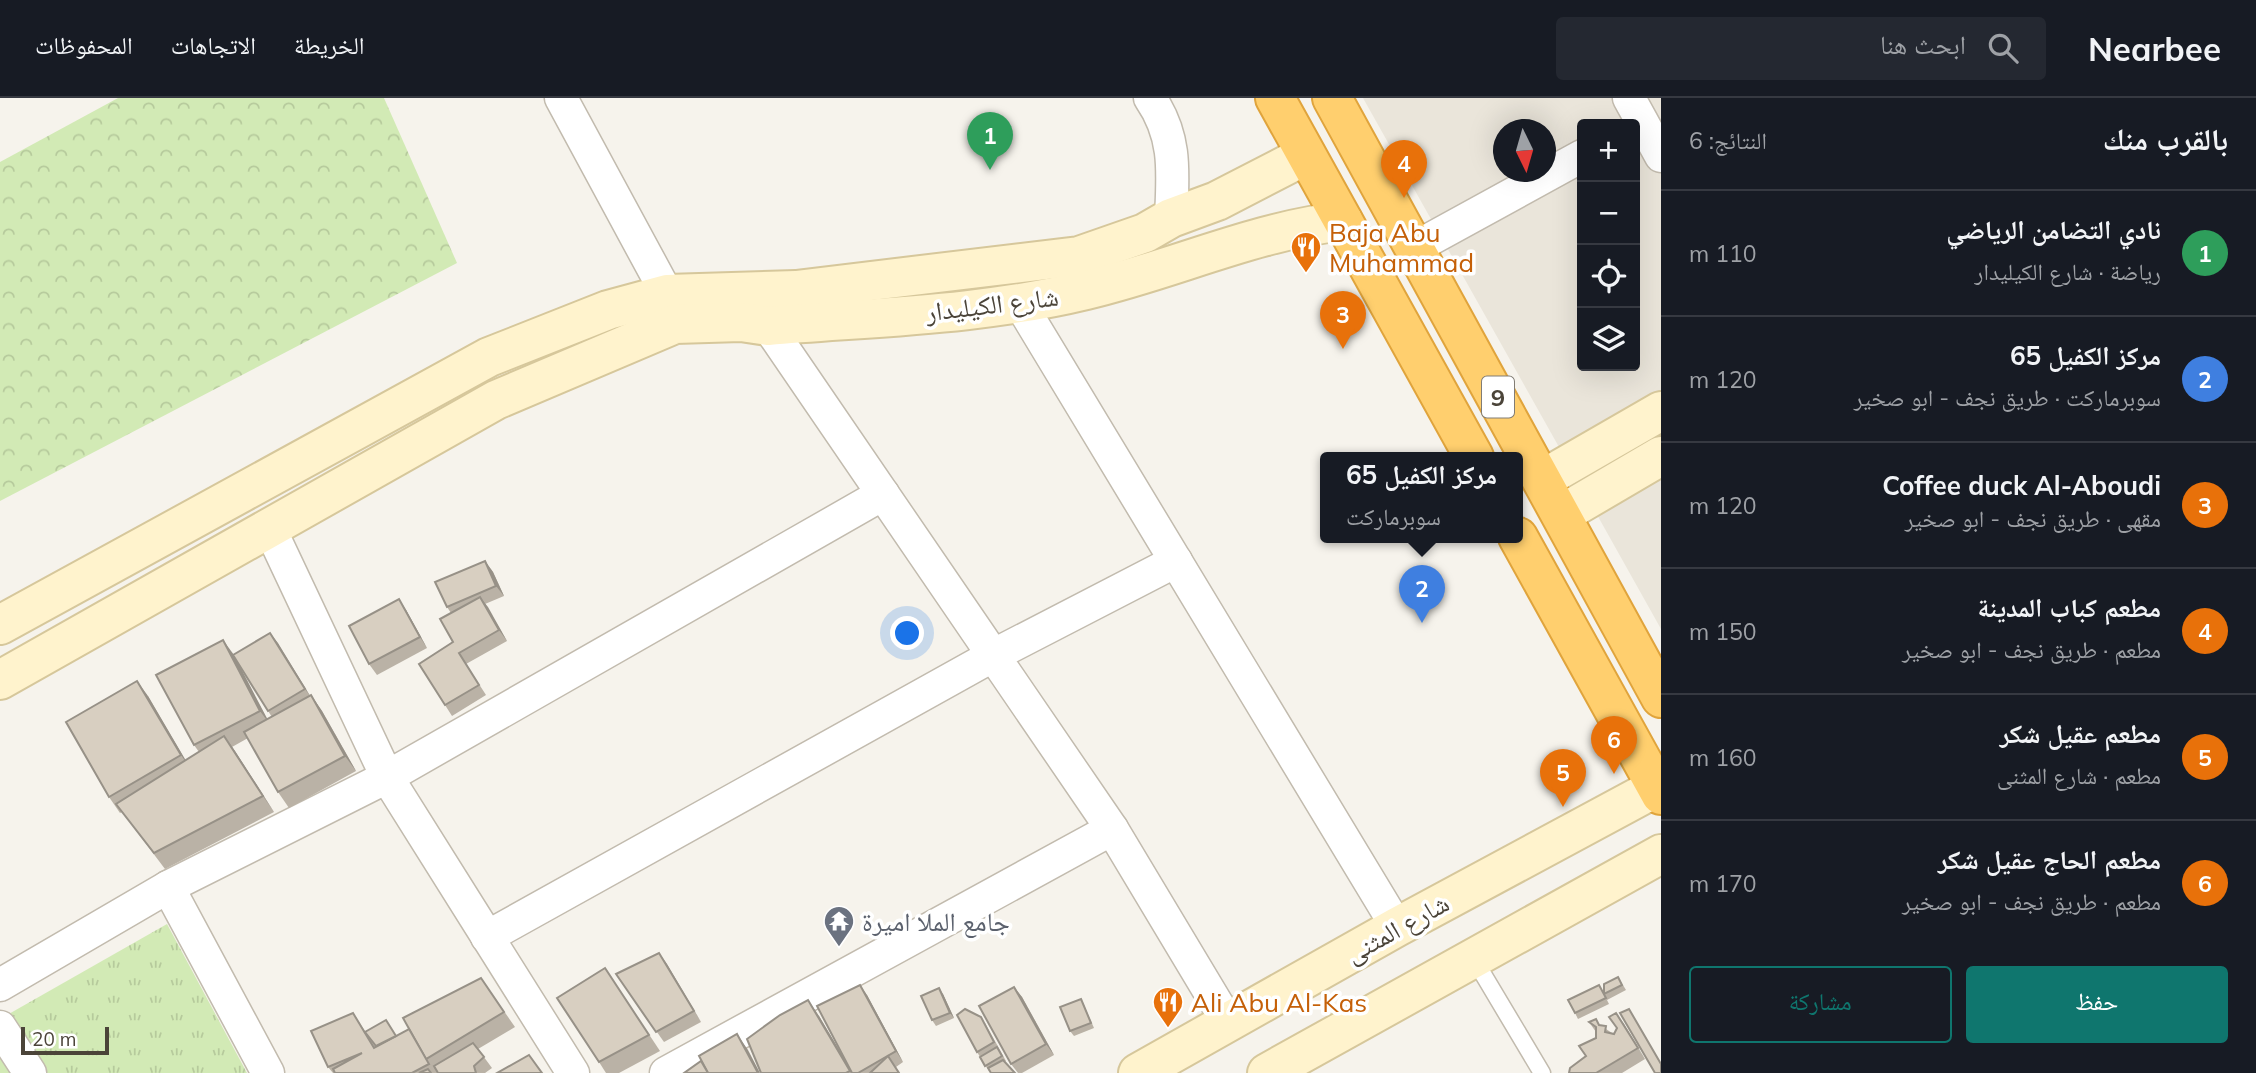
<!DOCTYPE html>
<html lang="ar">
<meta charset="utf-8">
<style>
body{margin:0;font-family:Mulish,"Noto Naskh Arabic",sans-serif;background:#242831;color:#f1f3f6;direction:rtl}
.controls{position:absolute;right:21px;top:21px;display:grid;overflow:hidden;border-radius:7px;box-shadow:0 7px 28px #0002}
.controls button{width:63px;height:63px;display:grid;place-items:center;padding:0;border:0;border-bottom:2px solid #363941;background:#171b24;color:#f1f3f6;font:35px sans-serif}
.compass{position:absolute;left:1493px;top:21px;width:63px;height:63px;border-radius:50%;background:#171b24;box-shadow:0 7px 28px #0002;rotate:175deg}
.scale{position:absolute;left:21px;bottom:18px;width:88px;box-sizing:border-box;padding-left:7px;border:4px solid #4b4439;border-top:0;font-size:19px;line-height:24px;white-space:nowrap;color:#4b4439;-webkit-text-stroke:5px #fff;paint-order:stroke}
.you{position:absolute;left:908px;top:536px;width:24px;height:24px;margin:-18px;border:5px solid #fff;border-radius:50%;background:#1a73e8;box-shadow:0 0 0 10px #1a73e833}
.badge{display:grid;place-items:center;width:46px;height:46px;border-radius:50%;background:#0f766e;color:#fff;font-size:23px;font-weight:700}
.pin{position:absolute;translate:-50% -58px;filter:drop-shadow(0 2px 4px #0008)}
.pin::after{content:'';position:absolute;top:37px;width:24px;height:21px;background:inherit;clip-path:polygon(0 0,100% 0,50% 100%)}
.popup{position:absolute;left:1320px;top:354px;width:203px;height:91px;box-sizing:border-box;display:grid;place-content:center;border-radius:7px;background:#171b24;filter:drop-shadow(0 2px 5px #0005);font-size:23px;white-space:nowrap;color:#9ea1a6}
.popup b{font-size:26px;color:#f1f3f6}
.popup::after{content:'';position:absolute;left:50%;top:100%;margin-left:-14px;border:14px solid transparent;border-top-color:#171b24}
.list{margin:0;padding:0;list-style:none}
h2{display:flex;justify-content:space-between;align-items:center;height:91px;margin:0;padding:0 28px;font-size:30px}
h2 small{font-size:23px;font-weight:400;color:#9ea1a6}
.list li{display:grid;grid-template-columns:46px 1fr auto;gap:21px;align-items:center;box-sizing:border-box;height:126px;padding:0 28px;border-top:2px solid #363941}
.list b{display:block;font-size:26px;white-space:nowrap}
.list p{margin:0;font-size:23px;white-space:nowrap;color:#9ea1a6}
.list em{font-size:23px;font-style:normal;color:#9ea1a6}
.actions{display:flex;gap:14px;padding:21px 28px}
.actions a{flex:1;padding:16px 0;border:2px solid #0f766e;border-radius:7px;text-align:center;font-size:24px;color:#0f766e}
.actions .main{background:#0f766e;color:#fff}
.icon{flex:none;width:38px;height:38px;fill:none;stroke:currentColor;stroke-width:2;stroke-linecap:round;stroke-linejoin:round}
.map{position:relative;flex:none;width:1661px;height:975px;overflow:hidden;direction:ltr}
header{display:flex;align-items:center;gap:42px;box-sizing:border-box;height:98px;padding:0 35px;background:#171b24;border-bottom:2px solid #363941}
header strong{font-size:33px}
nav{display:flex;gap:38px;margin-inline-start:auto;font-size:24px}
.search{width:490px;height:63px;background:#242831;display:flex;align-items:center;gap:18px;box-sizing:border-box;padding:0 24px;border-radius:7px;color:#9ea1a6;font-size:26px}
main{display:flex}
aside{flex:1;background:#171b24}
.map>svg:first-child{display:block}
.residential{fill:#eae5da;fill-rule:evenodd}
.grass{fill:url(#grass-tufts)}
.forest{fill:url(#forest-crowns)}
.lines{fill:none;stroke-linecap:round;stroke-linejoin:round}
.lane-casing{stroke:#c2bbae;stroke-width:19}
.street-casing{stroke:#c2bbae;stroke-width:35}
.secondary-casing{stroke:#d6c79b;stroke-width:42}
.highway-casing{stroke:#e0a43c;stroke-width:42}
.lane{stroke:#fff;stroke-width:16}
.street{stroke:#fff;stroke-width:32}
.secondary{stroke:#fff3cd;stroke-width:38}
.highway{stroke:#ffcf6e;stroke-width:38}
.wall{fill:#bab2a6;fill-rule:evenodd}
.shaded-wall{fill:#979187}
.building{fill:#d8cfc1;stroke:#979187;stroke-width:2}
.labels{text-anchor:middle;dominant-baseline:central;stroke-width:7;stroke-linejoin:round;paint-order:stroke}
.shield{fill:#fff;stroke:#817c74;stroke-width:2}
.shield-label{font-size:24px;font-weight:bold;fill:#4b4439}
.food-label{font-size:26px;fill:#c56008;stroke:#fff;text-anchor:start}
.street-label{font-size:26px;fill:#4b4439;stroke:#fff}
.worship-label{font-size:26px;fill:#5b616d;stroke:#fff;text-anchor:start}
</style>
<header>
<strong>Nearbee</strong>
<div class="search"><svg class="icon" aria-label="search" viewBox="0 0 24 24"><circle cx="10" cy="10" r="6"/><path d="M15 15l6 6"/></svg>ابحث هنا</div>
<nav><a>الخريطة</a><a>الاتجاهات</a><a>المحفوظات</a></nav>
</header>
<main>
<aside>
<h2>بالقرب منك<small>النتائج: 6</small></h2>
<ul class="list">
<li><span class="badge" style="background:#2e9e5b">1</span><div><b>نادي التضامن الرياضي</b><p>رياضة · شارع الكيليدار</p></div><em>110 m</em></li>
<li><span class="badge" style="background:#3f7fe0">2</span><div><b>مركز الكفيل 65</b><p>سوبرماركت · طريق نجف - ابو صخير</p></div><em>120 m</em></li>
<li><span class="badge" style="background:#e8710a">3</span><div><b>Coffee duck Al-Aboudi</b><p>مقهى · طريق نجف - ابو صخير</p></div><em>120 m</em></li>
<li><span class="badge" style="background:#e8710a">4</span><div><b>مطعم كباب المدينة</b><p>مطعم · طريق نجف - ابو صخير</p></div><em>150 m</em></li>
<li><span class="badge" style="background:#e8710a">5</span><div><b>مطعم عقيل شكر</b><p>مطعم · شارع المثنى</p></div><em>160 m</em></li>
<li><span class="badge" style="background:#e8710a">6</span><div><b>مطعم الحاج عقيل شكر</b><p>مطعم · طريق نجف - ابو صخير</p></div><em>170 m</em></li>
</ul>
<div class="actions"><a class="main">حفظ</a><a>مشاركة</a></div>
</aside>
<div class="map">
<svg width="1661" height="975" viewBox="0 0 1661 975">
<defs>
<pattern id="grass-tufts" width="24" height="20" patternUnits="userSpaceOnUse" patternTransform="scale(1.75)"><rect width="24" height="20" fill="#d2eab5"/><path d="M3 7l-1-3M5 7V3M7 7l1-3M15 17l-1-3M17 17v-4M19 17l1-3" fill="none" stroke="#b6ca9c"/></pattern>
<pattern id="forest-crowns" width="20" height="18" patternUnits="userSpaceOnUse" patternTransform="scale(1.75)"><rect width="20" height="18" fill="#d2eab5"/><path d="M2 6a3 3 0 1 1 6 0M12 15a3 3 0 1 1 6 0" fill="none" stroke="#b6ca9c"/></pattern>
</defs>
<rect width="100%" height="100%" fill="#f6f3ec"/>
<path class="residential" d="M1363,0h298v531l-56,-100zM1582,26h53v242h-53zM1504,32h42v42h-42z"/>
<polygon class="grass" points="167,826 247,975 0,975 0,921"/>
<polygon class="forest" points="118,0 384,0 457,165 0,403 0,64"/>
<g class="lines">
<g class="lane-casing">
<polyline id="lane" points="1474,861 1542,975"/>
</g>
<g class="street-casing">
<g id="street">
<polyline points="561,0 667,196 673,217"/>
<path d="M1150,0c27,39 23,75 21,120"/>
<polyline points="1629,0 1661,58"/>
<polyline points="1416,149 1582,58"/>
<polyline points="1021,207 1397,829"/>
<polyline points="768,228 1112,731 1229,926"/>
<polyline points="270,431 387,679 573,975"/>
<polyline points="168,789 268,975"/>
<polyline points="487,839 994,557 1176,463"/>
<polyline points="0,887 168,789 387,679 883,396"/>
<polyline points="0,929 30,975"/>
<polyline points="666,975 1112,731"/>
</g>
</g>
<g class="secondary-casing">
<g id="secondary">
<polyline points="1543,381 1661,313"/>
<polyline points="1562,416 1661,358"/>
<polyline points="0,527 489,259 608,212 667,196 796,192 1079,158 1145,135 1171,120 1217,103 1306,57"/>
<path d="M0,582l496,-280 179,-76 66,-2 27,4c106,-9 215,-11 318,-36 86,-20 168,-59 257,-69"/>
<polyline points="1138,975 1397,829 1657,689"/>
<polyline points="1267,975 1661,756"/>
</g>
</g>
<g class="highway-casing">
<g id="highway">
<polyline points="1275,0 1474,359"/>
<polyline points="1332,0 1661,600"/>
<polyline points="1518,439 1661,697"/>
</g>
</g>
<use href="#lane" class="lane"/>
<use href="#street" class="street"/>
<use href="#secondary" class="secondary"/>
<use href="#highway" class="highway"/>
</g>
<g class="wall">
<polygon points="485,463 493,474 504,498 485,506 507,543 466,566 486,597 452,618 445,607 453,544 451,515 447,509"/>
<polygon points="406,512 427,550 377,577 369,566"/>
<path d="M270,535l40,63 1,-1 11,16 34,60 -67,37 -11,-16 -30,-54 -16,9 42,65 -109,57 -43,-57 -2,1 -11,-16 39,-101 37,64 14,-8 -5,-7 39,-90zM235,561l33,52 4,6 -5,2z"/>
<polygon points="659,855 701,924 664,944 616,876"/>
<polygon points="605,870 660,953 619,975 606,975 599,964"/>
<polygon points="1618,879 1626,892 1607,902 1609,906 1578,921 1575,915 1604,894"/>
<polygon points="481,880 515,929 478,951 492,970 485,975 333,975 328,969 353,915 365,933 396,938 409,931"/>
<polygon points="1014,889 1022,899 1054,957 1022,975 1018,975 1011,966"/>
<polygon points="943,896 954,920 936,928 932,922"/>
<polygon points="867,897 903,964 896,969 900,975 761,975 819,918 845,962"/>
<polygon points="1084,907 1094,930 1074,938 1070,933"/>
<polygon points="1616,915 1645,961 1622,975 1569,975 1586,958 1596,940 1596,934 1589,924 1600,927 1612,935 1614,936 1617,930"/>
<polygon points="985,925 1006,963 989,973 977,954"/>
</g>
<g class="shaded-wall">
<polygon points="485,463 493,474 504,498 496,488"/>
<polygon points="480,499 488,509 507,543 499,532"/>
<polygon points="399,501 406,512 427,550 420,539"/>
<polygon points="270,535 278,545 312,601 305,591"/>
<polygon points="223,542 234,557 271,628 260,613"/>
<polygon points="137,583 148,598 192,673 181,657"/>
<polygon points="311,597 322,613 356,673 345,658"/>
<polygon points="224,638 235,653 274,714 263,698"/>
<polygon points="659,855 667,866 701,924 694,913"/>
<polygon points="860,887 867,897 903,964 896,953"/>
<polygon points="1014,889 1022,899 1054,957 1046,946"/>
<polygon points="939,890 943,896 954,920 950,915"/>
<polygon points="808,902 819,918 853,975 851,975"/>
<polygon points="1616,915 1624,926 1645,961 1638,950"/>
<polygon points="737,936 748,952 760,975 758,975"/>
</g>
<g class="building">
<polygon points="485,463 496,488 447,509 435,484"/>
<polygon points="480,499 499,532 459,555 479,587 445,607 419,566 453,544 440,521"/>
<polygon points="399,501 420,539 369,566 349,528"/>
<polygon points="270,535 305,591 268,613 233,557"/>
<polygon points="223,542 260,613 194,647 156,577"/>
<polygon points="137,583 181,657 109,699 66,624"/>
<polygon points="311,597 345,658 278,694 244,634"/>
<polygon points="224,638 263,698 154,755 116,706"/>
<polygon points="659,855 694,913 656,934 616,876"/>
<polygon points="605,870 649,937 599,964 557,900"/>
<polygon points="1618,879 1622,887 1604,896 1604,886"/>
<polygon points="481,880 504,914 426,961 403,920"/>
<polygon points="860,887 896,953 858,975 852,975 817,908"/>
<polygon points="1599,887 1606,900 1575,915 1568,902"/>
<polygon points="1014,889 1046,946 1011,966 979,908"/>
<polygon points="939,890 950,915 932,922 921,898"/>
<polygon points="1081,901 1091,925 1070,933 1060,909"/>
<polygon points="808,902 850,973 846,975 761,975 747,941 780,917"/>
<polygon points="965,911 981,919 994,944 977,954 957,917"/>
<polygon points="1629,911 1661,966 1661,975 1655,975 1620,915"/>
<polygon points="353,915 374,950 409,931 429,966 412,975 335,975 333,971 362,955 328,969 311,933"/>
<polygon points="1616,915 1638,950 1596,975 1569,975 1570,970 1586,958 1579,948 1596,940 1596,929 1589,924 1596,921 1599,927 1606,928 1605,934 1614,936 1617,930 1609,919"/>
<polygon points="386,922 396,938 376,948 365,934"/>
<polygon points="737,936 758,975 708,975 699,958"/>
<polygon points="473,945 484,959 474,968 476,975 438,975 434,968"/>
<polygon points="997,949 1002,958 985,968 980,959"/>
<polygon points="529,957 542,975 497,975"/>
<polygon points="888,958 899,975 870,975"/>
<polygon points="1003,962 1015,975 991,975 988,970"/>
<polygon points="701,963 708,975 684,975"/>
<polygon points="428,971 431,975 419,975"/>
</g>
<defs>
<g id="restaurant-pin" transform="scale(1.575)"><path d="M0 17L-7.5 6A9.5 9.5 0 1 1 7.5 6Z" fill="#e8710a" stroke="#fff"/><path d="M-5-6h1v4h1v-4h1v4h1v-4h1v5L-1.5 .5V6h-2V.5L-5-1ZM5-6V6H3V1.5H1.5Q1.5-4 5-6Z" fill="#fff"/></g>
<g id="temple-pin" transform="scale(1.575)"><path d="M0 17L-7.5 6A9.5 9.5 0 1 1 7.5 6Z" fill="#6b7280" stroke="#fff"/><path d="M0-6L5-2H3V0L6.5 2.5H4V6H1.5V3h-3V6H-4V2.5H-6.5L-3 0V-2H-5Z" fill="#fff"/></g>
</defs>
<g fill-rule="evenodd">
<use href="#restaurant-pin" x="1306" y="149"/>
<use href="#temple-pin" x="839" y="823"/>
<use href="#restaurant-pin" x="1168" y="904"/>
</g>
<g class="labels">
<rect class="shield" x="1482" y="278.5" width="32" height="41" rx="5"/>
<g class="shield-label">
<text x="1498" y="299">9</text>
</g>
<g class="food-label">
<text x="1329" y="134">Baja Abu<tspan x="1329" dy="30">Muhammad</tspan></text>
<text x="1191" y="904">Ali Abu Al-Kas</text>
</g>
<g class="street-label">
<text transform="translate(992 206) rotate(-7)">شارع الكيليدار</text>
<text transform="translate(1397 830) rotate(-29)">شارع المثنى</text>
</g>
<g class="worship-label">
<text x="862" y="823">جامع الملا اميرة</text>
</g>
</g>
</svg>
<div class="controls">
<button>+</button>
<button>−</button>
<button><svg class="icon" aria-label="locate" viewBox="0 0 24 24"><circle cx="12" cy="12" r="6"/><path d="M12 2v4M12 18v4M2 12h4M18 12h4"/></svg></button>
<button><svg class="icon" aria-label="layers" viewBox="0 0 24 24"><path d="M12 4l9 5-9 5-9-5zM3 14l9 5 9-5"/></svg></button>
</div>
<svg class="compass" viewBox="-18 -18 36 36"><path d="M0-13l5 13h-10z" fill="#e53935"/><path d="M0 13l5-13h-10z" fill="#9ea1a6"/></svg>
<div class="scale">20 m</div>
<div class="you"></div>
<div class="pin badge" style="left:990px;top:72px;background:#2e9e5b">1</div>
<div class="pin badge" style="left:1422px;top:525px;background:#3f7fe0">2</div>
<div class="popup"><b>مركز الكفيل 65</b>سوبرماركت</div>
<div class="pin badge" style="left:1343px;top:251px;background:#e8710a">3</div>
<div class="pin badge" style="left:1404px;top:100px;background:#e8710a">4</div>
<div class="pin badge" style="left:1563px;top:709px;background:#e8710a">5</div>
<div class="pin badge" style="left:1614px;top:676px;background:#e8710a">6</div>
</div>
</main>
